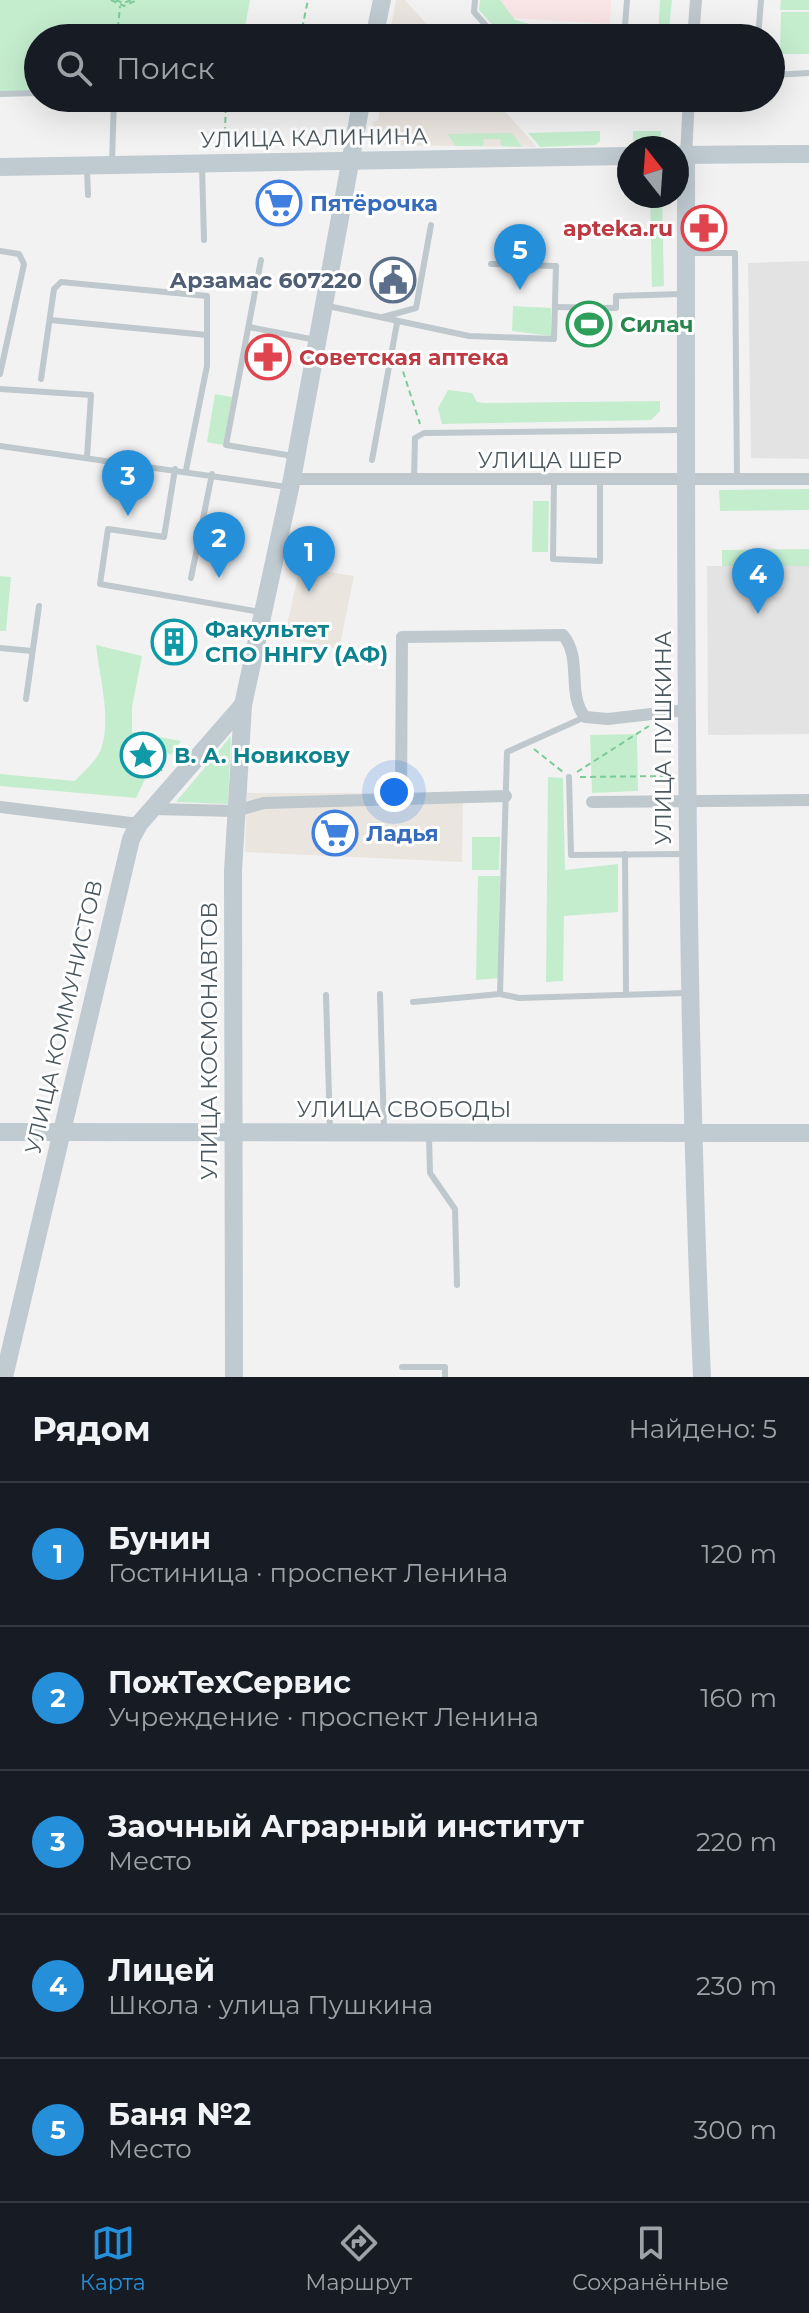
<!DOCTYPE html>
<html lang="ru">
<meta charset="utf-8">
<style>
body{margin:0;font-family:Montserrat,sans-serif;background:#242831;color:#f1f3f6}
.compass{position:absolute;left:617px;top:136px;width:72px;height:72px;border-radius:50%;background:#171b24;box-shadow:0 8px 32px #0002;rotate:343deg}
.you{position:absolute;left:394px;top:792px;width:28px;height:28px;margin:-20px;border:6px solid #fff;border-radius:50%;background:#1a73e8;box-shadow:0 0 0 12px #1a73e833}
.badge{display:grid;place-items:center;width:52px;height:52px;border-radius:50%;background:#258fda;color:#fff;font-size:26px;font-weight:700}
.pin{position:absolute;translate:-50% -66px;filter:drop-shadow(0 2px 4px #0008)}
.pin::after{content:'';position:absolute;top:42px;width:28px;height:24px;background:inherit;clip-path:polygon(0 0,100% 0,50% 100%)}
.list{margin:0;padding:0;list-style:none}
h2{display:flex;justify-content:space-between;align-items:center;height:104px;margin:0;padding:0 32px;font-size:34px}
h2 small{font-size:26px;font-weight:400;color:#9ea1a6}
.list li{display:grid;grid-template-columns:52px 1fr auto;gap:24px;align-items:center;box-sizing:border-box;height:144px;padding:0 32px;border-top:2px solid #363941}
.list b{display:block;font-size:30px;white-space:nowrap}
.list p{margin:0;font-size:26px;white-space:nowrap;color:#9ea1a6}
.list em{font-size:26px;font-style:normal;color:#9ea1a6}
.icon{flex:none;width:44px;height:44px;fill:none;stroke:currentColor;stroke-width:2;stroke-linecap:round;stroke-linejoin:round}
.map{position:relative;flex:none;width:809px;height:1377px;overflow:hidden}
.search{position:absolute;background:#171b24;box-shadow:0 8px 32px #0002;left:24px;right:24px;top:24px;height:88px;display:flex;align-items:center;gap:20px;box-sizing:border-box;padding:0 28px;border-radius:44px;color:#9ea1a6;font-size:30px}
.sheet{height:824px;background:#171b24}
nav{display:flex;justify-content:space-around;align-items:center;box-sizing:border-box;height:112px;border-top:2px solid #363941;background:#171b24;font-size:22px;color:#9ea1a6}
nav a{display:grid;justify-items:center;gap:4px}
nav .on{color:#258fda}
.map>svg:first-child{display:block}
.commercial{fill:#eae5df}
.education{fill:#e4e3e3}
.medical{fill:#fae5e6}
.green{fill:#c4edce}
.lines{fill:none;stroke-linecap:round;stroke-linejoin:round}
.path{stroke:#7dca99;stroke-width:2;stroke-dasharray:6 4;stroke-linecap:butt}
.lane{stroke:#bec8cd;stroke-width:6}
.street{stroke:#bec8cd;stroke-width:12}
.secondary{stroke:#bfcad1;stroke-width:18}
.labels{text-anchor:middle;dominant-baseline:central;stroke-width:6;stroke-linejoin:round;paint-order:stroke}
.street-label{font-size:22px;fill:#4a575e;stroke:#fff}
.shop-label{font-size:22px;font-weight:bold;fill:#366cbe;stroke:#fff;text-anchor:start}
.health-label{font-size:22px;font-weight:bold;fill:#be3a42;stroke:#fff;text-anchor:end}
.service-label{font-size:22px;font-weight:bold;fill:#4e5e75;stroke:#fff;text-anchor:end}
.leisure-label{font-size:22px;font-weight:bold;fill:#27864d;stroke:#fff;text-anchor:start}
.culture-label{font-size:22px;font-weight:bold;fill:#0d838f;stroke:#fff;text-anchor:start}
</style>
<div class="map">
<svg width="809" height="1377" viewBox="0 0 809 1377">
<rect width="100%" height="100%" fill="#f3f2f2"/>
<g class="commercial">
<polygon points="396,0 405,0 439,38 389,38"/>
<polygon points="382,98 493,98 537,147 382,145 372,131 373,122 378,120"/>
<polygon points="300,567 354,576 339,649 284,638"/>
<polygon points="247,793 463,793 462,862 245,852"/>
</g>
<g class="education">
<polygon points="809,261 809,459 751,458 748,263"/>
<polygon points="707,566 809,566 809,734 708,735"/>
</g>
<polygon class="medical" points="500,0 611,0 610,24 513,18"/>
<g class="green">
<polygon points="0,0 250,0 245,27 222,25 221,38 38,38 38,91 0,92"/>
<polygon points="480,0 500,0 515,20 533,25 531,38 504,38 479,10"/>
<polygon points="660,0 672,0 668,38 658,38"/>
<polygon points="781,0 809,0 809,10 780,10"/>
<polygon points="781,12 809,12 809,54 780,54"/>
<polygon points="537,27 601,30 600,38 536,38"/>
<polygon points="600,131 600,141 595,145 540,147 528,133"/>
<polygon points="633,131 661,131 661,144 643,144 633,140"/>
<polygon points="512,133 522,147 501,146 500,139 484,139 483,146 455,146 448,134"/>
<polygon points="650,196 662,196 664,286 652,287"/>
<polygon points="513,306 551,308 551,336 512,331"/>
<polygon points="448,390 472,393 477,402 484,403 660,401 660,411 651,420 442,424 438,408"/>
<polygon points="215,394 232,397 223,445 207,442"/>
<polygon points="809,489 809,510 720,511 719,490"/>
<polygon points="533,501 549,501 548,552 532,552"/>
<polygon points="809,549 809,566 722,566 722,550"/>
<polygon points="0,576 11,577 6,631 0,631"/>
<path d="M96,645l46,11 -10,51v25l49,9 -10,14 -22,-12 -21,-3 -1,26 19,11 -10,21 -136,-12v-12l75,7c9,-10 24,-22 27,-35 9,-31 -3,-71 -6,-101z"/>
<polygon points="637,734 638,791 592,793 590,735"/>
<polygon points="231,736 228,804 176,802"/>
<polygon points="548,777 563,778 565,870 618,864 618,912 564,916 563,981 546,982"/>
<polygon points="472,837 500,837 499,870 472,870"/>
<polygon points="478,876 500,876 499,978 476,980"/>
</g>
<g class="lines">
<g class="path">
<polyline points="111,0 124,6 137,0"/>
<polyline points="116,0 123,3 132,0"/>
<polyline points="399,25 427,34"/>
<polyline points="117,38 120,6"/>
<polyline points="300,38 308,0"/>
<polyline points="225,133 226,98"/>
<polyline points="400,362 420,424"/>
<polyline points="534,749 563,772"/>
<polyline points="145,757 150,752 160,760 151,771 141,763 145,757 165,773"/>
<polyline points="577,772 649,726"/>
<polyline points="580,777 673,776"/>
</g>
<g class="lane">
<polyline points="475,0 474,12 497,38"/>
<polyline points="624,38 627,0"/>
<polyline points="758,38 761,0"/>
<polyline points="771,75 809,73"/>
<polyline points="0,94 38,93"/>
<polyline points="112,162 114,98"/>
<polyline points="202,165 204,240"/>
<polyline points="87,170 88,195"/>
<polyline points="0,251 19,254 24,264 0,374"/>
<polyline points="690,253 735,253 737,480"/>
<polyline points="261,260 226,445 293,456"/>
<polyline points="328,306 469,336 554,339 556,266 491,264"/>
<polyline points="555,307 616,308 616,296 682,294"/>
<polyline points="383,317 416,308 431,225"/>
<polyline points="50,320 207,335"/>
<polyline points="249,327 316,340"/>
<polyline points="41,379 54,289 61,282 207,296 207,366 186,470"/>
<polyline points="0,389 91,395 87,457"/>
<polyline points="0,446 287,487"/>
<polyline points="372,460 397,323"/>
<polyline points="175,469 164,537 108,529 100,584 260,612"/>
<polyline points="414,480 415,438 424,433 684,430"/>
<polyline points="554,480 553,559 600,561 600,480"/>
<polyline points="191,578 212,474"/>
<polyline points="0,648 32,651"/>
<polyline points="26,699 39,606"/>
<polyline points="585,717 507,752 500,994 519,998 686,993"/>
<polyline points="569,777 571,855 685,854"/>
<polyline points="625,854 626,992"/>
<polyline points="380,994 384,1129"/>
<polyline points="326,995 330,1129"/>
<polyline points="413,1002 500,994"/>
<polyline points="429,1136 430,1173 455,1209 457,1285"/>
<polyline points="402,1367 445,1367 445,1377"/>
</g>
<g class="street">
<polyline points="693,38 696,0"/>
<polyline points="686,155 689,98"/>
<polyline points="292,479 809,479"/>
<path d="M401,801l1,-164 161,-2c20,24 3,58 22,82l23,2 78,-9"/>
<polyline points="592,802 809,800"/>
<polyline points="0,807 139,824"/>
<polyline points="153,809 235,811 264,803 506,796"/>
</g>
<g class="secondary">
<polyline points="374,38 382,0"/>
<polyline points="677,155 809,154"/>
<path d="M686,155c0,408 -2,815 16,1222"/>
<polyline points="0,167 629,156"/>
<polyline points="0,1132 809,1133"/>
<polyline points="4,1377 131,839 139,824 243,705"/>
<polyline points="234,1377 233,871 243,705 292,479 362,98"/>
</g>
</g>
<defs>
<g id="supermarket-ring" transform="scale(2.3)"><circle r="9.5" fill="#fff" stroke="#3f7fe0" stroke-width="1.5"/><path d="M-6-5.5h2.5l.6 2H6L4.5 2H-2.5L-4.4-4H-6ZM-1.5 3.2a1.3 1.3 0 1 0 .1 0ZM3 3.2a1.3 1.3 0 1 0 .1 0Z" fill="#3f7fe0"/></g>
<g id="pharmacy-ring" transform="scale(2.3)"><circle r="9.5" fill="#fff" stroke="#e0444e" stroke-width="1.5"/><path d="M-2-6h4v4h4v4h-4v4h-4v-4h-4v-4h4Z" fill="#e0444e"/></g>
<g id="civic-ring" transform="scale(2.3)"><circle r="9.5" fill="#fff" stroke="#5c6f8a" stroke-width="1.5"/><path d="M-.6-6.5H3V-4.5H.6V-3L4-1V1h2V6H-6V1h2V-1L-.6-3ZM-1.2 2.5V6h2.4V2.5Z" fill="#5c6f8a"/></g>
<g id="stadium-ring" transform="scale(2.3)"><circle r="9.5" fill="#fff" stroke="#2e9e5b" stroke-width="1.5"/><path d="M0-5a6.5 5 0 1 0 0 10a6.5 5 0 1 0 0-10ZM-3.5-1.8h7v3.6h-7Z" fill="#2e9e5b"/></g>
<g id="building-ring" transform="scale(2.3)"><circle r="9.5" fill="#fff" stroke="#0f9aa8" stroke-width="1.5"/><path d="M-4-6H4V6H1V3H-1V6H-4ZM-2.5-4.3h1.7v1.8h-1.7ZM.8-4.3h1.7v1.8H.8ZM-2.5-1h1.7V.8h-1.7ZM.8-1h1.7V.8H.8Z" fill="#0f9aa8"/></g>
<g id="sight-ring" transform="scale(2.3)"><circle r="9.5" fill="#fff" stroke="#0f9aa8" stroke-width="1.5"/><path d="M0-6L1.8-2.2L6-1.7L2.9 1.2L3.7 5.4L0 3.3L-3.7 5.4L-2.9 1.2L-6-1.7L-1.8-2.2Z" fill="#0f9aa8"/></g>
</defs>
<g fill-rule="evenodd">
<use href="#supermarket-ring" x="279" y="203"/>
<use href="#pharmacy-ring" x="704" y="228"/>
<use href="#civic-ring" x="393" y="280"/>
<use href="#stadium-ring" x="589" y="324"/>
<use href="#pharmacy-ring" x="268" y="357"/>
<use href="#building-ring" x="174" y="642"/>
<use href="#sight-ring" x="143" y="755"/>
<use href="#supermarket-ring" x="335" y="833"/>
</g>
<g class="labels">
<g class="street-label">
<text transform="translate(314 138) rotate(-1)">УЛИЦА КАЛИНИНА</text>
<text x="550" y="460">УЛИЦА ШЕР</text>
<text transform="translate(663 738) rotate(-90)">УЛИЦА ПУШКИНА</text>
<text transform="translate(64 1017) rotate(-77)">УЛИЦА КОММУНИСТОВ</text>
<text transform="translate(209 1041) rotate(-90)">УЛИЦА КОСМОНАВТОВ</text>
<text x="404" y="1109">УЛИЦА СВОБОДЫ</text>
</g>
<g class="shop-label">
<text x="310" y="203">Пятёрочка</text>
<text x="366" y="833">Ладья</text>
</g>
<g class="health-label">
<text x="673" y="228">apteka.ru</text>
<text x="299" y="357" text-anchor="start">Советская аптека</text>
</g>
<g class="service-label">
<text x="362" y="280">Арзамас 607220</text>
</g>
<g class="leisure-label">
<text x="620" y="324">Силач</text>
</g>
<g class="culture-label">
<text x="205" y="629">Факультет<tspan x="205" dy="25">СПО ННГУ (АФ)</tspan></text>
<text x="174" y="755">В. А. Новикову</text>
</g>
</g>
</svg>
<svg class="compass" viewBox="-18 -18 36 36"><path d="M0-13l5 13h-10z" fill="#e53935"/><path d="M0 13l5-13h-10z" fill="#9ea1a6"/></svg>
<div class="you"></div>
<div class="pin badge" style="left:309px;top:592px">1</div>
<div class="pin badge" style="left:219px;top:578px">2</div>
<div class="pin badge" style="left:128px;top:516px">3</div>
<div class="pin badge" style="left:758px;top:614px">4</div>
<div class="pin badge" style="left:520px;top:290px">5</div>
<div class="search"><svg class="icon" aria-label="search" viewBox="0 0 24 24"><circle cx="10" cy="10" r="6"/><path d="M15 15l6 6"/></svg>Поиск</div>
</div>
<section class="sheet">
<h2>Рядом<small>Найдено: 5</small></h2>
<ul class="list">
<li><span class="badge">1</span><div><b>Бунин</b><p>Гостиница · проспект Ленина</p></div><em>120 m</em></li>
<li><span class="badge">2</span><div><b>ПожТехСервис</b><p>Учреждение · проспект Ленина</p></div><em>160 m</em></li>
<li><span class="badge">3</span><div><b>Заочный Аграрный институт</b><p>Место</p></div><em>220 m</em></li>
<li><span class="badge">4</span><div><b>Лицей</b><p>Школа · улица Пушкина</p></div><em>230 m</em></li>
<li><span class="badge">5</span><div><b>Баня №2</b><p>Место</p></div><em>300 m</em></li>
</ul>
</section>
<nav>
<a class="on"><svg class="icon" aria-label="map" viewBox="0 0 24 24"><path d="M3 6l6-2 6 2 6-2v14l-6 2-6-2-6 2zM9 4v14M15 6v14"/></svg>Карта</a>
<a><svg class="icon" aria-label="directions" viewBox="0 0 24 24"><path d="M12 3l9 9-9 9-9-9zM9 14v-3h6M13 9l2 2-2 2"/></svg>Маршрут</a>
<a><svg class="icon" aria-label="saved" viewBox="0 0 24 24"><path d="M7 4h10v16l-5-4-5 4z"/></svg>Сохранённые</a>
</nav>
